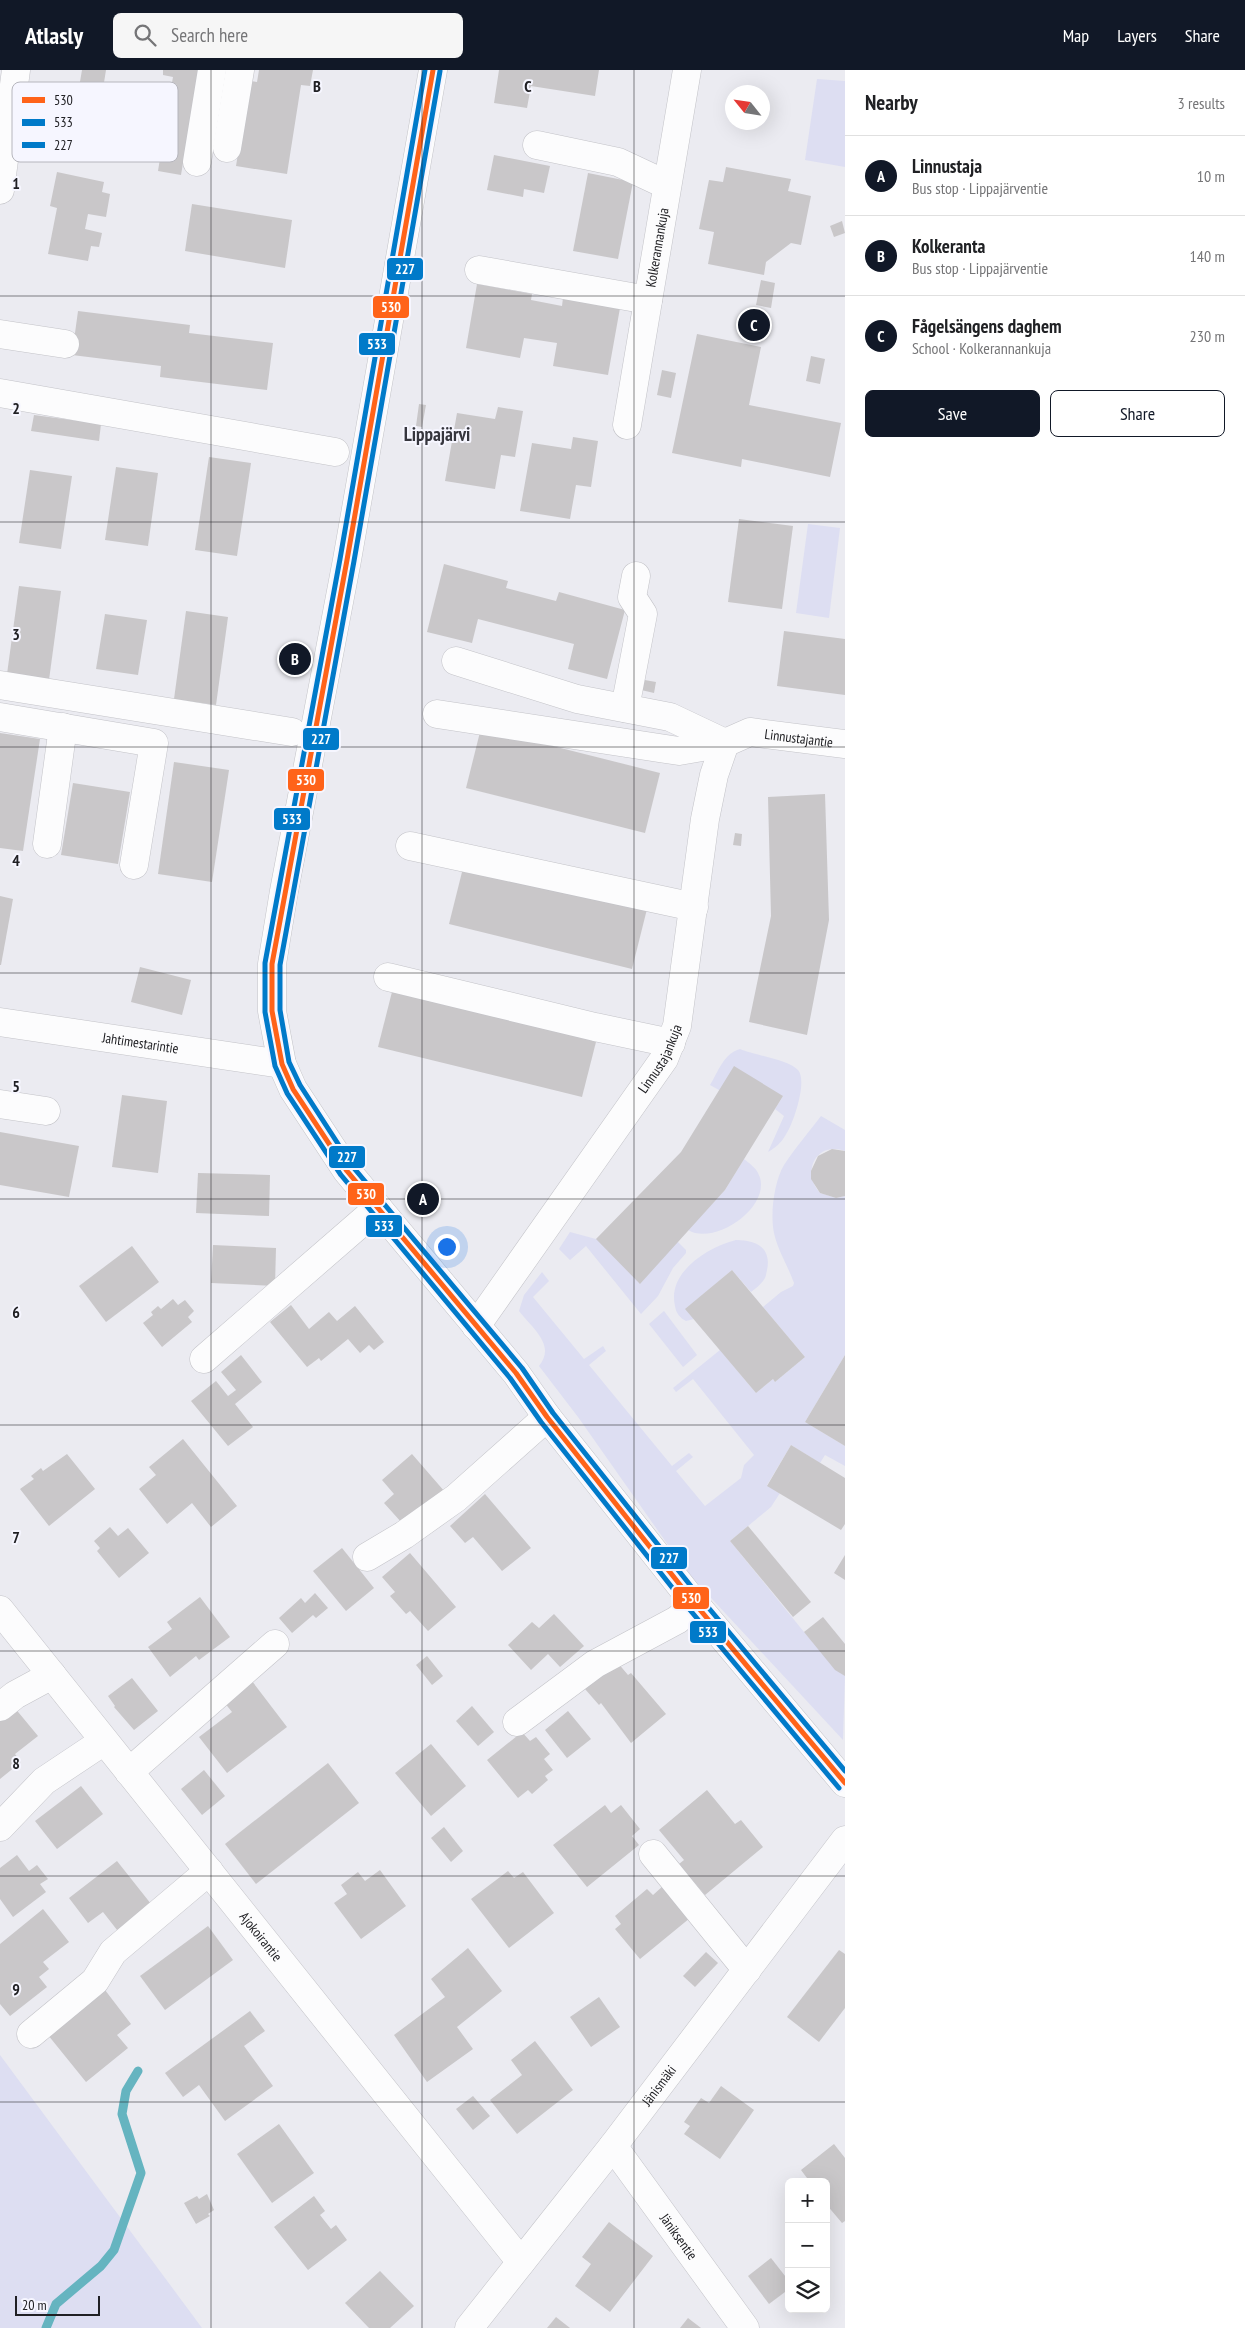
<!DOCTYPE html>
<meta charset="utf-8">
<style>
body{margin:0;font-family:"PT Sans Narrow",sans-serif;background:#f6f6f6;color:#202124}
.controls{position:absolute;right:15px;bottom:15px;display:grid;overflow:hidden;border-radius:8px;box-shadow:0 5px 20px #0002}
.controls button{width:45px;height:45px;display:grid;place-items:center;padding:0;border:0;border-bottom:1px solid #e0e0e0;background:#fff;color:#202124;font:25px sans-serif}
.compass{position:absolute;left:725px;top:15px;width:45px;height:45px;border-radius:50%;background:#fff;box-shadow:0 5px 20px #0002;rotate:300deg}
.scale{position:absolute;left:15px;bottom:12px;width:85px;box-sizing:border-box;padding-left:5px;border:2px solid #202024;border-top:0;font-size:14px;line-height:18px;white-space:nowrap;color:#202024;-webkit-text-stroke:4px #f6f6ff;paint-order:stroke}
.you{position:absolute;left:446px;top:1176px;width:18px;height:18px;margin:-12px;border:4px solid #fff;border-radius:50%;background:#1a73e8;box-shadow:0 0 0 8px #1a73e833}
.badge{display:grid;place-items:center;width:32px;height:32px;border-radius:50%;background:#111827;color:#fff;font-size:16px;font-weight:700}
.pin{position:absolute;translate:-50% -50%;border:2px solid #fff;box-shadow:0 1px 5px #0006}
.list{margin:0;padding:0;list-style:none}
h2{display:flex;justify-content:space-between;align-items:center;height:65px;margin:0;padding:0 20px;font-size:21px}
h2 small{font-size:16px;font-weight:400;color:#757577}
.list li{display:grid;grid-template-columns:32px 1fr auto;gap:15px;align-items:center;box-sizing:border-box;height:80px;padding:0 20px;border-top:1px solid #e0e0e0}
.list b{display:block;font-size:19px;white-space:nowrap}
.list p{margin:0;font-size:16px;white-space:nowrap;color:#757577}
.list em{font-size:16px;font-style:normal;color:#757577}
.actions{display:flex;gap:10px;padding:15px 20px}
.actions a{flex:1;padding:11px 0;border:1px solid #111827;border-radius:8px;text-align:center;font-size:18px;color:#111827}
.actions .main{background:#111827;color:#fff}
.icon{flex:none;width:28px;height:28px;fill:none;stroke:currentColor;stroke-width:2;stroke-linecap:round;stroke-linejoin:round}
.map{position:relative;flex:none;width:845px;height:2258px;overflow:hidden}
header{display:flex;align-items:center;gap:30px;box-sizing:border-box;height:70px;padding:0 25px;background:#111827;color:#fff}
header strong{font-size:24px}
nav{display:flex;gap:28px;margin-inline-start:auto;font-size:18px}
.search{width:350px;height:45px;background:#f6f6f6;display:flex;align-items:center;gap:12px;box-sizing:border-box;padding:0 18px;border-radius:8px;color:#757577;font-size:19px}
main{display:flex}
aside{flex:1;background:#fff}
.map>svg:first-child{display:block}
.green{fill:#dddef2}
.lines{fill:none;stroke-linecap:round;stroke-linejoin:round}
.stream{stroke:#65b4c0;stroke-width:9}
.building{fill:#c9c7c9}
.minor-casing{stroke:#c3c3c8;stroke-width:29}
.major-casing{stroke:#c3c3c8;stroke-width:29}
.minor{stroke:#fcfcfd;stroke-width:28}
.major{stroke:#fcfcfd;stroke-width:28}
.bus-1-casing{stroke:#f6f6ff;stroke-width:9}
.bus-2-casing{stroke:#f6f6ff;stroke-width:9}
.bus-3-casing{stroke:#f6f6ff;stroke-width:9}
.bus-1{stroke:#ff6319;stroke-width:5}
.bus-2{stroke:#007ac9;stroke-width:5}
.bus-3{stroke:#007ac9;stroke-width:5}
.grid{fill:none;stroke:#202024;stroke-width:1;stroke-opacity:0.55}
.labels{text-anchor:middle;dominant-baseline:central;stroke-width:4;stroke-linejoin:round;paint-order:stroke}
.street-label{font-size:14px;fill:#202024;stroke:#f6f6ff}
.district-label{font-size:19px;font-weight:bold;fill:#35353d;stroke:#f6f6ff}
.key{fill:#f6f6ff;stroke:#b6b6bd;stroke-width:1}
.key-label{font-size:14px;fill:#202024}
.grid-label{font-size:16px;text-anchor:middle;font-weight:bold;fill:#202024;stroke:#f6f6ff;stroke-width:4;stroke-linejoin:round;paint-order:stroke}
.line-badge{stroke:#f6f6ff;stroke-width:2}
.badge-label{font-size:14px;text-anchor:middle;font-weight:bold;fill:#fff}
</style>
<header>
<strong>Atlasly</strong>
<div class="search"><svg class="icon" aria-label="search" viewBox="0 0 24 24"><circle cx="10" cy="10" r="6"/><path d="M15 15l6 6"/></svg>Search here</div>
<nav><a>Map</a><a>Layers</a><a>Share</a></nav>
</header>
<main>
<div class="map">
<svg width="845" height="2258" viewBox="0 0 845 2258">
<rect width="100%" height="100%" fill="#ebebf1"/>
<g class="green">
<polygon points="817,9 845,11 845,97 805,90"/>
<polygon points="808,454 840,458 829,548 796,543"/>
<path d="M740,979c14,6 49,11 58,21 10,11 -5,55 -13,66 -4,7 -10,12 -17,16l16,-36 -9,-7 8,-13 -64,-6 -9,-5c8,-13 14,-32 30,-36z"/>
<path d="M821,1046l24,14v21c-29,-10 -44,21 -25,42l16,5 9,-2v159l-40,67 40,24v20l-20,-11 -5,8 -29,-18 -24,40 13,8 -9,14 -41,34 74,91 41,44 -2,64 -156,-168 -109,-155 -39,-51c17,-21 -6,-37 -20,-55l5,-16 18,-23 7,9 -16,16 51,62 19,-13 3,5 -17,14 83,101 17,-13 4,4 -17,14 29,35 36,-28 3,-13 10,-10 -61,-76 -17,13 -3,-4 47,-38 36,43 17,-14 2,3 30,-25 -42,-50 18,-15 12,-6 1,-3c-6,-17 -16,-32 -20,-50 -4,-19 0,-51 10,-68 11,-17 25,-33 37,-49z"/>
<path d="M744,1089c5,4 12,9 14,14 17,31 -42,74 -70,57l37,-40z"/>
<polygon points="570,1162 596,1169 677,1171 686,1180 686,1183 673,1198 658,1226 641,1244 586,1176 570,1190 559,1179"/>
<path d="M736,1170c19,0 36,7 31,30 -1,4 -1,8 -4,11 -3,4 -8,8 -12,11l-19,-22 -46,39 8,10 -8,2c-6,-3 -10,-8 -11,-15 -8,-34 33,-59 61,-66z"/>
<polygon points="664,1241 697,1285 683,1297 649,1254"/>
<polygon points="0,1985 202,2258 0,2258"/>
</g>
<g class="lines">
<polyline class="stream" points="46,2258 56,2234 101,2196 114,2180 141,2103 122,2044 126,2021 138,2001"/>
</g>
<g class="building">
<polygon points="82,0 106,0 102,25 168,35 173,7 163,5 163,0 203,0 190,82 185,81 181,105 158,101 162,76 149,74 152,60 130,55 105,51 103,65 94,63 89,86 68,82"/>
<polygon points="259,0 313,0 310,16 301,15 287,104 236,96 250,11 257,12"/>
<polygon points="499,0 599,0 595,26 531,16 527,38 494,33"/>
<polygon points="494,85 550,96 544,123 524,119 523,127 487,120"/>
<polygon points="726,97 791,109 788,121 811,126 801,175 791,173 766,192 764,205 708,194 714,162 699,159 709,110 723,112"/>
<polygon points="57,102 104,112 102,122 110,124 106,147 88,144 85,159 102,163 99,177 91,176 88,191 48,184 57,138 50,136"/>
<polygon points="588,103 633,112 618,189 573,181"/>
<polygon points="192,134 292,150 285,198 185,181"/>
<polygon points="842,151 845,163 834,167 830,156"/>
<polygon points="761,210 775,213 771,238 756,235"/>
<polygon points="477,214 532,224 531,230 562,236 563,228 620,238 608,305 553,296 557,273 524,268 520,288 466,278"/>
<polygon points="78,241 190,255 189,263 273,273 267,320 160,307 161,296 72,285"/>
<polygon points="697,264 761,277 749,335 841,353 830,407 742,389 741,397 672,383"/>
<polygon points="811,286 825,289 820,314 806,311"/>
<polygon points="662,300 676,303 671,328 657,325"/>
<polygon points="419,334 426,335 422,357 416,356"/>
<polygon points="498,337 523,341 515,387 501,385 495,419 445,411 457,343 495,349"/>
<polygon points="34,345 101,354 99,371 31,361"/>
<polygon points="573,367 598,371 591,417 576,415 570,449 520,441 532,373 571,379"/>
<polygon points="209,387 251,393 237,486 195,480"/>
<polygon points="116,397 158,403 148,476 105,470"/>
<polygon points="30,400 72,406 61,479 19,473"/>
<polygon points="739,449 793,456 782,539 728,532"/>
<polygon points="444,494 508,511 506,518 556,531 559,522 625,540 607,609 568,599 574,574 478,549 472,573 427,562"/>
<polygon points="19,516 61,521 49,610 7,604"/>
<polygon points="186,541 228,547 216,635 174,629"/>
<polygon points="105,544 147,550 138,605 96,599"/>
<polygon points="784,561 845,569 845,625 777,616"/>
<polygon points="283,575 289,576 286,595 279,594"/>
<polygon points="639,609 656,612 654,623 637,619"/>
<polygon points="481,658 660,703 645,763 466,718"/>
<polygon points="0,663 40,669 23,781 0,778"/>
<polygon points="174,692 229,700 212,812 158,804"/>
<polygon points="73,713 130,722 118,794 61,785"/>
<polygon points="825,724 829,850 807,965 749,952 771,846 768,727"/>
<polygon points="735,763 742,764 741,776 733,775"/>
<polygon points="464,794 647,839 632,899 449,854"/>
<polygon points="0,826 13,829 1,895 0,895"/>
<polygon points="140,897 191,910 182,945 131,932"/>
<polygon points="393,918 597,968 582,1027 378,977"/>
<polygon points="734,996 783,1026 725,1120 640,1214 596,1169 681,1082"/>
<polygon points="122,1025 167,1031 158,1103 112,1097"/>
<polygon points="0,1062 79,1076 69,1127 0,1115"/>
<polygon points="832,1079 845,1081 845,1126 836,1128 820,1123 811,1109 811,1101 818,1086"/>
<polygon points="198,1103 270,1105 269,1146 196,1143"/>
<polygon points="213,1175 276,1178 275,1216 211,1213"/>
<polygon points="132,1176 159,1212 106,1252 79,1216"/>
<polygon points="732,1200 805,1287 775,1312 773,1309 756,1323 685,1239"/>
<polygon points="173,1229 178,1235 185,1230 194,1241 188,1247 192,1252 162,1277 143,1253 153,1245 151,1242 158,1236 161,1239"/>
<polygon points="291,1235 309,1259 329,1242 337,1251 355,1236 384,1272 374,1280 369,1275 360,1283 348,1269 321,1291 319,1288 307,1297 270,1252"/>
<polygon points="241,1285 262,1312 235,1334 253,1357 228,1376 191,1331 216,1311 228,1326 236,1320 221,1302"/>
<polygon points="845,1285 845,1376 805,1352"/>
<polygon points="183,1369 237,1436 211,1457 192,1433 167,1454 139,1419 156,1405 149,1397"/>
<polygon points="791,1375 845,1408 845,1454 841,1460 767,1416"/>
<polygon points="67,1384 95,1419 49,1456 20,1419 34,1409 31,1406 41,1398 43,1401"/>
<polygon points="412,1384 445,1422 402,1453 384,1433 394,1424 382,1410"/>
<polygon points="485,1424 531,1478 502,1501 473,1467 465,1473 450,1456"/>
<polygon points="748,1456 811,1532 793,1547 730,1471"/>
<polygon points="110,1457 118,1466 128,1458 149,1483 119,1508 97,1481 100,1478 94,1471"/>
<polygon points="342,1478 374,1518 346,1541 313,1501"/>
<polygon points="410,1483 456,1537 428,1561 410,1541 406,1544 390,1526 395,1522 382,1507"/>
<polygon points="845,1485 845,1510 834,1503"/>
<polygon points="315,1523 328,1538 316,1548 313,1545 292,1563 279,1548 301,1528 305,1533"/>
<polygon points="200,1527 230,1567 199,1590 196,1586 170,1607 148,1577 172,1559 167,1552"/>
<polygon points="554,1544 584,1576 560,1597 548,1584 531,1600 508,1575 532,1552 539,1558"/>
<polygon points="823,1547 845,1574 845,1606 835,1600 804,1562"/>
<polygon points="427,1586 443,1606 432,1615 416,1595"/>
<polygon points="617,1592 628,1605 631,1603 666,1644 631,1673 601,1633 599,1635 585,1619"/>
<polygon points="132,1608 158,1641 134,1660 114,1637 115,1636 108,1626"/>
<polygon points="252,1611 287,1657 227,1703 199,1667 232,1642 224,1632"/>
<polygon points="472,1636 494,1662 478,1676 456,1651"/>
<polygon points="14,1637 38,1666 15,1684 21,1692 0,1709 0,1648"/>
<polygon points="568,1641 591,1669 567,1688 545,1660"/>
<polygon points="522,1662 530,1671 536,1667 550,1684 544,1689 553,1700 545,1706 548,1710 532,1724 528,1720 518,1728 487,1690"/>
<polygon points="431,1674 466,1716 431,1746 395,1703"/>
<polygon points="328,1693 359,1733 256,1814 225,1774"/>
<polygon points="204,1700 225,1726 202,1745 181,1719"/>
<polygon points="81,1716 103,1744 57,1779 35,1751"/>
<polygon points="707,1720 735,1754 741,1750 763,1777 705,1825 679,1794 684,1790 659,1760"/>
<polygon points="605,1735 611,1743 621,1735 640,1759 632,1766 639,1775 587,1817 553,1775"/>
<polygon points="444,1757 463,1781 451,1792 431,1768"/>
<polygon points="17,1785 29,1801 37,1795 48,1809 40,1814 46,1822 13,1847 0,1829 0,1798"/>
<polygon points="117,1791 155,1839 121,1865 103,1842 88,1853 69,1828"/>
<polygon points="380,1800 406,1836 361,1869 334,1833 347,1824 341,1815 358,1802 365,1811"/>
<polygon points="508,1801 514,1808 523,1802 554,1843 509,1878 471,1829"/>
<polygon points="663,1816 690,1848 640,1889 615,1859 621,1854 615,1846 647,1819 653,1825"/>
<polygon points="43,1839 69,1872 43,1892 49,1899 39,1907 47,1917 10,1946 0,1934 0,1874"/>
<polygon points="208,1856 233,1890 165,1940 140,1906"/>
<polygon points="468,1878 502,1921 457,1957 473,1979 427,2012 394,1965 445,1927 431,1909"/>
<polygon points="839,1880 845,1884 845,1938 819,1972 787,1947"/>
<polygon points="706,1882 718,1893 695,1917 683,1906"/>
<polygon points="105,1920 131,1954 117,1965 128,1978 86,2012 48,1965"/>
<polygon points="599,1927 620,1957 591,1977 570,1947"/>
<polygon points="250,1941 265,1961 244,1976 273,2016 225,2051 199,2015 183,2027 165,2003"/>
<polygon points="535,1971 573,2020 517,2064 490,2030 522,2005 511,1990"/>
<polygon points="721,2016 754,2040 720,2089 684,2064 690,2056 684,2052 701,2028 709,2033"/>
<polygon points="473,2026 490,2046 473,2060 456,2039"/>
<polygon points="279,2054 314,2103 272,2133 237,2084"/>
<polygon points="834,2074 845,2088 845,2151 842,2153 826,2134 826,2112 810,2112 801,2100"/>
<polygon points="207,2124 214,2140 208,2144 210,2146 196,2154 184,2133 197,2126 199,2129"/>
<polygon points="314,2126 325,2141 320,2145 331,2159 336,2155 347,2170 308,2200 274,2157"/>
<polygon points="609,2152 653,2186 610,2242 575,2216 591,2194 582,2187"/>
<polygon points="771,2188 789,2211 789,2219 769,2234 748,2206"/>
<polygon points="380,2201 414,2236 390,2258 369,2258 345,2233"/>
<polygon points="556,2247 570,2258 547,2258"/>
<polygon points="688,2248 701,2258 680,2258"/>
</g>
<g class="lines">
<g class="minor-casing">
<g id="minor">
<polyline points="537,75 618,92 667,115"/>
<polyline points="227,78 240,0"/>
<polyline points="197,92 212,0"/>
<polyline points="0,120 16,0"/>
<polyline points="479,200 648,230"/>
<polyline points="0,264 65,274"/>
<polyline points="0,323 335,382"/>
<path id="s1" d="M627,355l60,-355"/>
<polyline points="456,591 577,629 670,647 725,673"/>
<polyline points="0,615 292,662"/>
<polyline points="625,638 643,544 632,527 636,506"/>
<path id="s2" d="M437,644l242,37 46,-8 25,-11 95,12"/>
<polyline points="0,647 154,673 134,795"/>
<polyline points="47,774 63,657"/>
<polyline points="410,776 694,837"/>
<polyline points="388,907 595,957 671,973"/>
<path id="s3" d="M0,952l282,42"/>
<polyline points="0,1034 46,1041"/>
<path id="s4" d="M476,1256l188,-267 13,-33 28,-207 9,-44 11,-32"/>
<polyline points="204,1289 378,1138"/>
<polyline points="367,1487 404,1465 456,1428 547,1347"/>
<path id="s5" d="M0,1540l521,652"/>
<polyline points="0,1637 15,1625 52,1605"/>
<polyline points="517,1652 595,1594 677,1550 696,1535"/>
<polyline points="129,1702 275,1574"/>
<polyline points="0,1757 44,1711 104,1671"/>
<polyline points="653,1784 747,1900"/>
<polyline points="31,1964 95,1911 113,1882 209,1801"/>
<path id="s6" d="M613,2076l132,182"/>
<path id="s7" d="M469,2258l144,-182 232,-306"/>
</g>
</g>
<g class="major-casing">
<polyline id="major" points="433,0 347,490 284,821 272,894 272,941 282,994 293,1019 347,1101 516,1303 547,1347 696,1535 845,1713"/>
</g>
<use href="#minor" class="minor"/>
<use href="#major" class="major"/>
<g class="bus-1-casing">
<polyline id="bus-1" points="433,0 347,490 272,894 272,941 282,994 293,1019 347,1101 516,1303 547,1347 696,1535 845,1713"/>
</g>
<g class="bus-2-casing">
<polyline id="bus-2" points="425,0 340,489 265,893 265,942 275,996 287,1023 341,1105 510,1308 541,1352 690,1540 839,1718"/>
</g>
<g class="bus-3-casing">
<polyline id="bus-3" points="440,1 354,491 280,895 280,940 289,992 300,1015 353,1097 522,1298 553,1343 702,1530 845,1701"/>
</g>
<use href="#bus-1" class="bus-1"/>
<use href="#bus-2" class="bus-2"/>
<use href="#bus-3" class="bus-3"/>
</g>
<path class="grid" d="M211,0v2258M422,0v2258M634,0v2258M0,226h845M0,452h845M0,677h845M0,903h845M0,1129h845M0,1355h845M0,1581h845M0,1806h845M0,2032h845"/>
<g class="labels">
<g class="street-label">
<text stroke="none"><textPath href="#s1" startOffset="180">Kolkerannankuja</textPath></text>
<text stroke="none"><textPath href="#s2" startOffset="368">Linnustajantie</textPath></text>
<text stroke="none"><textPath href="#s3" startOffset="142">Jahtimestarintie</textPath></text>
<text stroke="none"><textPath href="#s4" startOffset="325">Linnustajankuja</textPath></text>
<text stroke="none"><textPath href="#s5" startOffset="418">Ajokoirantie</textPath></text>
<text stroke="none"><textPath href="#s7" startOffset="308">Jänismäki</textPath></text>
<text stroke="none"><textPath href="#s6" startOffset="112">Jäniksentie</textPath></text>
</g>
<g class="district-label">
<text x="437" y="364">Lippajärvi</text>
</g>
</g>
<rect x="12" y="12" width="166" height="80" rx="8" class="key"/>
<rect x="22" y="27" width="23" height="6" fill="#ff6319"/>
<rect x="22" y="49" width="23" height="7" fill="#007ac9"/>
<rect x="22" y="72" width="23" height="6" fill="#007ac9"/>
<g class="key-label">
<text x="54" y="35">530</text>
<text x="54" y="57">533</text>
<text x="54" y="80">227</text>
</g>
<g class="grid-label">
<text x="317" y="22">B</text>
<text x="528" y="22">C</text>
<text x="16" y="119">1</text>
<text x="16" y="344">2</text>
<text x="16" y="570">3</text>
<text x="16" y="796">4</text>
<text x="16" y="1022">5</text>
<text x="16" y="1248">6</text>
<text x="16" y="1473">7</text>
<text x="16" y="1699">8</text>
<text x="16" y="1925">9</text>
</g>
<g class="line-badge">
<rect x="386" y="187" width="38" height="24" rx="5" fill="#007ac9"/>
<rect x="372" y="225" width="38" height="24" rx="5" fill="#ff6319"/>
<rect x="358" y="262" width="38" height="24" rx="5" fill="#007ac9"/>
<rect x="302" y="657" width="38" height="24" rx="5" fill="#007ac9"/>
<rect x="287" y="698" width="38" height="24" rx="5" fill="#ff6319"/>
<rect x="273" y="737" width="38" height="24" rx="5" fill="#007ac9"/>
<rect x="328" y="1075" width="38" height="24" rx="5" fill="#007ac9"/>
<rect x="347" y="1112" width="38" height="24" rx="5" fill="#ff6319"/>
<rect x="365" y="1144" width="38" height="24" rx="5" fill="#007ac9"/>
<rect x="650" y="1476" width="38" height="24" rx="5" fill="#007ac9"/>
<rect x="672" y="1516" width="38" height="24" rx="5" fill="#ff6319"/>
<rect x="689" y="1550" width="38" height="24" rx="5" fill="#007ac9"/>
</g>
<g class="badge-label">
<text x="405" y="204">227</text>
<text x="391" y="242">530</text>
<text x="377" y="279">533</text>
<text x="321" y="674">227</text>
<text x="306" y="715">530</text>
<text x="292" y="754">533</text>
<text x="347" y="1092">227</text>
<text x="366" y="1129">530</text>
<text x="384" y="1161">533</text>
<text x="669" y="1493">227</text>
<text x="691" y="1533">530</text>
<text x="708" y="1567">533</text>
</g>
</svg>
<div class="controls">
<button>+</button>
<button>−</button>
<button><svg class="icon" aria-label="layers" viewBox="0 0 24 24"><path d="M12 4l9 5-9 5-9-5zM3 14l9 5 9-5"/></svg></button>
</div>
<svg class="compass" viewBox="-18 -18 36 36"><path d="M0-13l5 13h-10z" fill="#e53935"/><path d="M0 13l5-13h-10z" fill="#757577"/></svg>
<div class="scale">20 m</div>
<div class="you"></div>
<div class="pin badge" style="left:423px;top:1129px">A</div>
<div class="pin badge" style="left:295px;top:589px">B</div>
<div class="pin badge" style="left:754px;top:255px">C</div>
</div>
<aside>
<h2>Nearby<small>3 results</small></h2>
<ul class="list">
<li><span class="badge">A</span><div><b>Linnustaja</b><p>Bus stop · Lippajärventie</p></div><em>10 m</em></li>
<li><span class="badge">B</span><div><b>Kolkeranta</b><p>Bus stop · Lippajärventie</p></div><em>140 m</em></li>
<li><span class="badge">C</span><div><b>Fågelsängens daghem</b><p>School · Kolkerannankuja</p></div><em>230 m</em></li>
</ul>
<div class="actions"><a class="main">Save</a><a>Share</a></div>
</aside>
</main>
